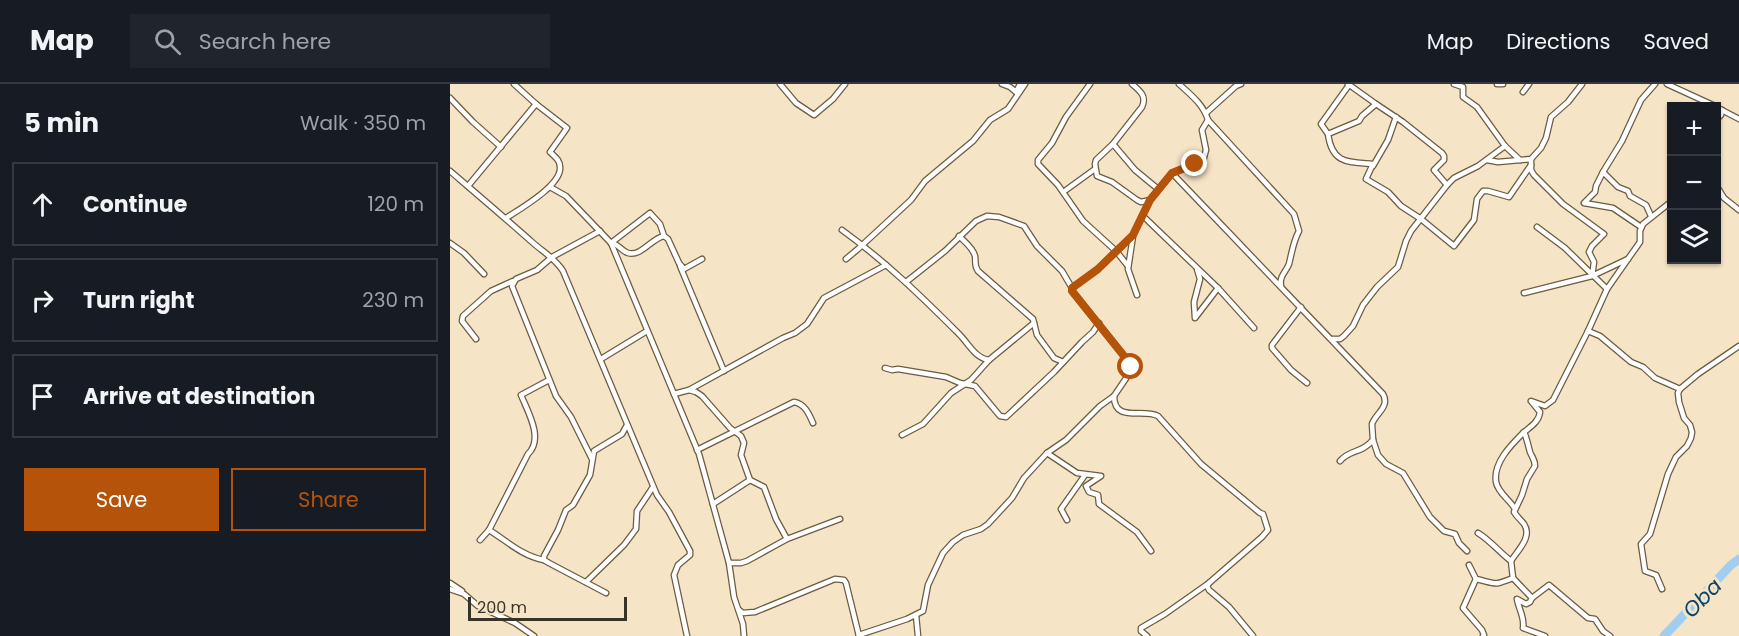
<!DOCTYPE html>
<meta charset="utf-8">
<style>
body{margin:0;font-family:Poppins,sans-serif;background:#20242c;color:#f1f3f6}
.controls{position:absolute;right:18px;top:18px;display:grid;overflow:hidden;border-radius:0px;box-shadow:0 2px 4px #0004}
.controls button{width:54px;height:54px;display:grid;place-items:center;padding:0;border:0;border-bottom:2px solid #363941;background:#171b24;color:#f1f3f6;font:30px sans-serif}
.scale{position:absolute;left:18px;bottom:15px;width:159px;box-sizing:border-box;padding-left:6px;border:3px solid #393226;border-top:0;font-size:16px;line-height:21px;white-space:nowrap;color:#393226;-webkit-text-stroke:4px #f6e4c6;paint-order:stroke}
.stop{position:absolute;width:18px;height:18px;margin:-14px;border:4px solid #b45309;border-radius:50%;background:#fff}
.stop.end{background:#b45309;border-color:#fff;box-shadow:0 2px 6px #0008}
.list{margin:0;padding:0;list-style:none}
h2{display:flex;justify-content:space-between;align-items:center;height:78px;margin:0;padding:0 24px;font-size:26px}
h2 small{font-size:20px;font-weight:400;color:#9ea1a6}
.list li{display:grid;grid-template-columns:39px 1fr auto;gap:18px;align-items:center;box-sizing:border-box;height:84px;margin:0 12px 12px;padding:0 12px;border:2px solid #363941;border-radius:0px}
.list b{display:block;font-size:22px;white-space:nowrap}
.list em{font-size:20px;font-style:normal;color:#9ea1a6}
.actions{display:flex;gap:12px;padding:18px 24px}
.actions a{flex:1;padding:14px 0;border:2px solid #b45309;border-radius:0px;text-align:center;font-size:21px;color:#b45309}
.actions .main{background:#b45309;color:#fff}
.icon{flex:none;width:33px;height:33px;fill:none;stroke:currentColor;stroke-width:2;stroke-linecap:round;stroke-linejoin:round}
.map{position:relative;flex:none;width:1289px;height:552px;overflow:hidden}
header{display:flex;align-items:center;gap:36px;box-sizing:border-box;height:84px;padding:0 30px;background:#171b24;border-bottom:2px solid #363941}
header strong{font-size:28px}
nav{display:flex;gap:33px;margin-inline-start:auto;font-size:21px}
.search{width:420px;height:54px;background:#20242c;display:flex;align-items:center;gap:15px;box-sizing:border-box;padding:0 21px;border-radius:0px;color:#9ea1a6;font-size:22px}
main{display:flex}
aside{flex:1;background:#171b24}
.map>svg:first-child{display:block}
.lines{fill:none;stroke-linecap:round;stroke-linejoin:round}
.river{stroke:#9fcef1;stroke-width:9}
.minor-casing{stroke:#6b5b41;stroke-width:7}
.minor{stroke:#fff;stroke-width:4.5}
.route{stroke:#b45309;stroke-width:8}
.labels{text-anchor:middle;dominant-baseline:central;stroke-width:6;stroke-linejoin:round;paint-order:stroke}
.water-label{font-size:21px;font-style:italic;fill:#0b4466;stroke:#f6e4c6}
</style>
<header>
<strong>Map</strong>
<div class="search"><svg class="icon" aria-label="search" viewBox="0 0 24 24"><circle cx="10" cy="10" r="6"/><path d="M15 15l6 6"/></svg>Search here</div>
<nav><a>Map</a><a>Directions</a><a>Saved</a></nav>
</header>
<main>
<aside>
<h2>5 min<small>Walk · 350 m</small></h2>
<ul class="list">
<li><svg class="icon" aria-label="ahead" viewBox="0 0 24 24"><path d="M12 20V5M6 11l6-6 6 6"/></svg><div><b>Continue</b></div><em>120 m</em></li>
<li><svg class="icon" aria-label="right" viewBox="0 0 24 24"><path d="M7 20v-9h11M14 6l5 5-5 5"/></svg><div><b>Turn right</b></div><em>230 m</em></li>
<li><svg class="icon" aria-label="arrive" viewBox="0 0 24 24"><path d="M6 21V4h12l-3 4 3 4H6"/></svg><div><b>Arrive at destination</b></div></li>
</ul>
<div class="actions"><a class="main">Save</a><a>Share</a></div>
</aside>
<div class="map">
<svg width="1289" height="552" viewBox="0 0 1289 552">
<rect width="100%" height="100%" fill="#f6e4c6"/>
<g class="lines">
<polyline class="river" points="1214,552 1281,481 1289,475"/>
<g class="minor-casing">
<g id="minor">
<polyline points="330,0 346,19 364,31 383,15 395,0"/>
<polyline points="552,0 560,3 566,8 570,0"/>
<polyline points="640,0 616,33 602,59 588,76 588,80 608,101 633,137 666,167 678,182"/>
<path d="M682,0c8,7 15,12 10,23l-29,37 -17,16 -1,4 2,12 15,6 25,18 4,2 9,-2"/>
<path d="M729,0c12,11 24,20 29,36l-6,10 4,20 -3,11 -31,12 211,221c7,13 -7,19 -11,30l1,16 5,15 8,9 17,9 27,44 14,14 11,3 4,9 8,8"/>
<path d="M898,0l28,20 -14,12 -3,5 -31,13c4,30 20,28 45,30l-7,15 22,13 13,14 20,13 33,27 20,-26 3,-21 6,-8h5l21,6 22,-32"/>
<polyline points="1004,0 1013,3 1013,13 1027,23 1055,62 1070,76"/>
<polyline points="1047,0 1053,0"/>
<polyline points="1217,0 1265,22"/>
<polyline points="1073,8 1079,0"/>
<polyline points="0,14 23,38 51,63"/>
<polyline points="926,20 953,38 992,69 994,72 994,76 984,86 997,101"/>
<polyline points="1266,23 1289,35"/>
<polyline points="756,29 786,2 791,0"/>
<path d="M758,36l86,94 5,17c-6,11 -7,21 -10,33 -3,8 -10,12 -8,22"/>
<polyline points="1266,36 1271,31 1272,26"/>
<polyline points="878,50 871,40 899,1"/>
<polyline points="663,60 685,86 708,105"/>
<polyline points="1081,75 1081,86 1084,91 1113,120 1154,150 1142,162 1139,168 1144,178 1142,192"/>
<polyline points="1037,76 1048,78 1081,75 1091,64 1096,54 1101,33 1118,18 1132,0"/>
<polyline points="923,82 938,56 946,33"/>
<path d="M0,87c28,24 55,47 82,71 11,10 23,16 31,29l94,224 12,17 21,39v4l-12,10 -4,10 13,61"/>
<polyline points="1153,88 1146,102 1145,108 1134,119 1163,124 1191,143"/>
<polyline points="1266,101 1274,114 1289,126"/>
<polyline points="18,102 86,20"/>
<polyline points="100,103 116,112 161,159 249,370 279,479 284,513 293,540 294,552"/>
<polyline points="616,106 645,85"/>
<polyline points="693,132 768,204 804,244"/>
<polyline points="1201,132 1196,121 1180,112 1178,107 1168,103 1153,88 1172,57 1191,16 1205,0"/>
<path d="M56,134c14,-9 56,-33 54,-51 0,-7 -5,-10 -10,-15l17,-24 -31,-24 -22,-20"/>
<polyline points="1087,143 1115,164 1157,205"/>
<path d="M392,146c43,31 80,67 117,104 10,10 16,24 30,26"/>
<path d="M509,152c6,6 14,12 16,20 1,7 -1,9 3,15l55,48 4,16 17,23 9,4"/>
<polyline points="683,152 678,185 687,211"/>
<polyline points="0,159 14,169 34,190"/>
<path d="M161,159c8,1 10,8 17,10 13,4 24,-15 36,-17l4,3 11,24 5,6 18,-10"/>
<polyline points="161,159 200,129 210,140 214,152"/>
<polyline points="396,175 408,165 461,116 475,97 523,57 540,36 558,25 575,0"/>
<polyline points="1178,175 1157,205 1138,247 1150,252 1181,278 1193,283 1205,294 1230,305 1228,309 1229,318 1234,334 1240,341 1242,348 1241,354 1237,362 1226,373 1218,390 1200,450 1191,460 1195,487 1206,491 1212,505"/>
<polyline points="230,182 274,287"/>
<polyline points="747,185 750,195 744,218 745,234 768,204"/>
<polyline points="456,198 495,167 526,137 537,132 549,133 574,142 587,162 612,187 622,204"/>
<polyline points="1074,209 1142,192 1178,175 1190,158 1190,147 1193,140 1222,117"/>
<polyline points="851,223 822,261 822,264 841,286 857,299"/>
<polyline points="26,255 12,237 13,232 41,207 63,197"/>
<polyline points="882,255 890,255 894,252 903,242 913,221 927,203 948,183 956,157 961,147 997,101 1004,94 1028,82 1055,62"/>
<polyline points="151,275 197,247"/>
<polyline points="435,284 442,286 448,285 496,293 510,299 525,302 550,332 556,333 604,288 632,258 643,248 649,239"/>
<polyline points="1230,305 1248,290 1289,262"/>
<polyline points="239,306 333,254 345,249 357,240 374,214 436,181"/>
<polyline points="224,310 239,306 246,308 252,312 280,344 291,352 294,359 291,371 300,396 314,403 326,435 337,455"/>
<path d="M664,312c0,27 29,12 44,20l43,48 59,49 3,1 5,16 -6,7 -53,46 -44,31 -24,14v3l6,5"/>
<polyline points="452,351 473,340 501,309 521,296 539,276 584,239"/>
<path d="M247,366l97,-48c11,2 15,12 19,21"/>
<polyline points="597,369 627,389 651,392 636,402 639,408 648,411 649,420 687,448 701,467"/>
<polyline points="142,375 121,333 106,312 62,202 66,195 87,186 102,173 150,147"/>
<path d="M890,377c10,-12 21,-7 33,-21"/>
<polyline points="263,420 300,396"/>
<path d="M1065,425c-5,-9 -17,-16 -19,-27 -3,-19 15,-37 27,-49 7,-6 16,-11 17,-21l-9,-11 14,5 8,-6 35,-69"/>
<polyline points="617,436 611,425 635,391"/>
<path d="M39,446c18,11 33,26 55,30"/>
<path d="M1028,449c13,8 21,19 33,28l2,17 19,20"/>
<path d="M30,456l9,-10 39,-76c16,-15 0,-42 -7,-59l28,-15"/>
<path d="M1061,477c6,-10 22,-24 13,-37 -3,-4 -7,-7 -10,-12l8,-17 5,-16 8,-13c0,-6 -3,-9 -5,-14 -2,-7 -3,-13 -6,-20"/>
<polyline points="279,479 291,479 297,477 337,455 390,435"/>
<path d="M1019,481l7,14c21,5 17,7 37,-1"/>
<polyline points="1026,495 1013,524 1032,546 1034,551 1033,552"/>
<polyline points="136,498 174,461 186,445 187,427 203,403"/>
<polyline points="0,499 12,507"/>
<polyline points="759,499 757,502 759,506 779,523 803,552"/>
<polyline points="0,505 14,510 28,522 65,539 84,552"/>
<polyline points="156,509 99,479 94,476 94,472 108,446 116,426 123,421 140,391 144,367 172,350 177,341"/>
<polyline points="289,526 293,529 305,528 385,495 394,496 396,499 409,552"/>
<polyline points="466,531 468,552"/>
<polyline points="409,551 457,535 473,527 478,501 493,469 503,458 513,451 531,445 538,440 562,414 574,394 597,369 616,356 650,322 664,312 681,287 681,283 678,280 678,277 622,207 622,204 648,185 683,151 700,116 722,89"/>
<path d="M1095,552l-22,-8c2,-10 -4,-18 -6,-29l9,5 4,-2 2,-4 17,-13 39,33 7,1 8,12 7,5"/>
</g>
</g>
<use href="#minor" class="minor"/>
</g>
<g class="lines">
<polyline class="route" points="681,283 678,280 678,277 622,207 622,204 648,185 683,151 700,116 722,89 745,80"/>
</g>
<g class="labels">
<g class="water-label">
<text transform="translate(1252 514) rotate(-46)">Oba</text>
</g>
</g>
</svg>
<div class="controls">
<button>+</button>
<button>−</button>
<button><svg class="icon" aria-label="layers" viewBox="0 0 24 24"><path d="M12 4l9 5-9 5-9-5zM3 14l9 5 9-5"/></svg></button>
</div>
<div class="scale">200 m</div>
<div class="stop" style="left:681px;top:283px"></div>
<div class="stop end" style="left:745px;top:80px"></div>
</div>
</main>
